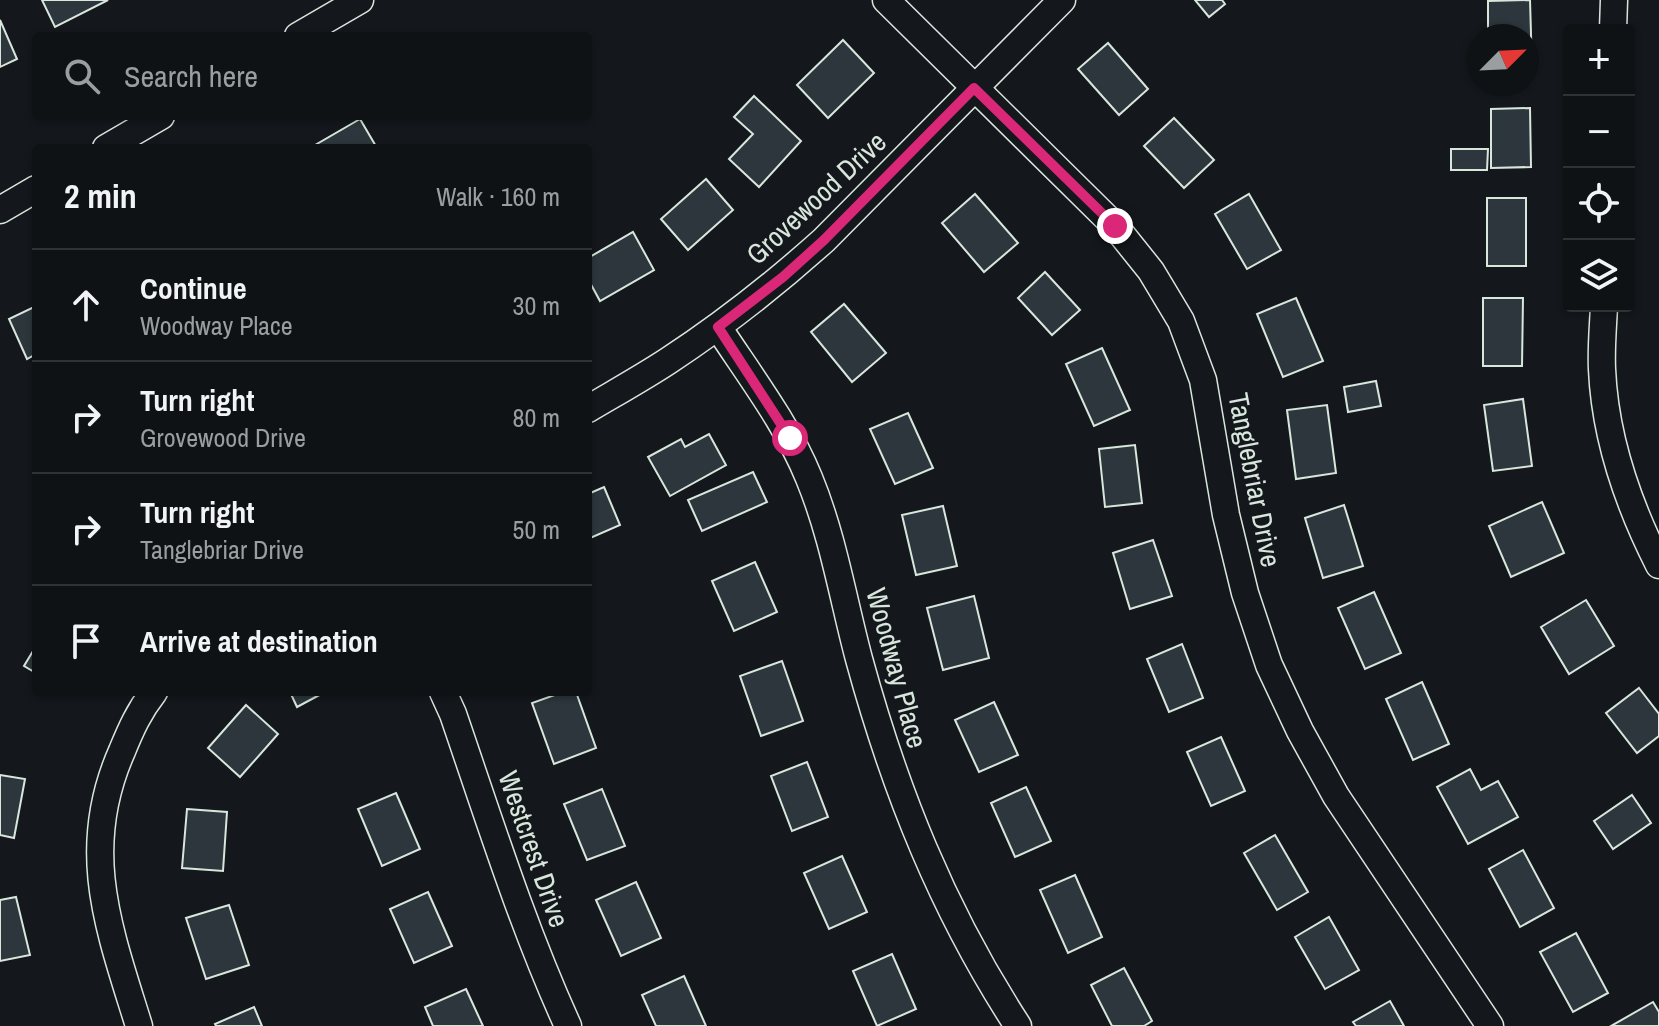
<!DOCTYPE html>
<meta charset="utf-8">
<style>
body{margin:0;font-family:"Archivo Narrow",sans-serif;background:#1d2022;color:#f1f3f6}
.controls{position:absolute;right:24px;top:24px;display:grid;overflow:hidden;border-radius:8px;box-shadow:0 2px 6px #0004}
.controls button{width:72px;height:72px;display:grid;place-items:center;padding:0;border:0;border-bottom:2px solid #2f3234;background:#0f1215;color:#f1f3f6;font:40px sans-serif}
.compass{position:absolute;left:1467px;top:24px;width:72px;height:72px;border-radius:50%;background:#0f1215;box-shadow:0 2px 6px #0004;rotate:66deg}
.stop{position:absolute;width:24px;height:24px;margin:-18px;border:6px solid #db2777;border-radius:50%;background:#fff}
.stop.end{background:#db2777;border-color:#fff;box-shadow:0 2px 8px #0008}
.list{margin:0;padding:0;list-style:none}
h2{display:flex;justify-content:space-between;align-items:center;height:104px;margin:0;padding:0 32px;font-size:34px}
h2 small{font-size:26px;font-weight:400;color:#9b9ea0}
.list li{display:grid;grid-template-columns:52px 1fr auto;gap:24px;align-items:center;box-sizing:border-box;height:112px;padding:0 32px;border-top:2px solid #2f3234}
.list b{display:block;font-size:30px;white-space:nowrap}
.list p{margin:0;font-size:26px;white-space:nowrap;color:#9b9ea0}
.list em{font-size:26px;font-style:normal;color:#9b9ea0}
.icon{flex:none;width:44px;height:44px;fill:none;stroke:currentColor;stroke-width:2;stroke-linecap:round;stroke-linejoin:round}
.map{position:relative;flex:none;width:1659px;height:1026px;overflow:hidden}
.search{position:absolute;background:#0f1215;box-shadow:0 2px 6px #0004;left:32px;top:32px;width:560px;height:88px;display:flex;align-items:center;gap:20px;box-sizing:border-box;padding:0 28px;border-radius:8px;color:#9b9ea0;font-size:30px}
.panel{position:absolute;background:#0f1215;box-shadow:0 2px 6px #0004;left:32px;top:144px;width:560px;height:552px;border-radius:8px}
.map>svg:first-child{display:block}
.building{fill:#2c363c;stroke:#d8e6dc;stroke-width:2}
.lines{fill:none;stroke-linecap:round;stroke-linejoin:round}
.minor-casing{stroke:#d8e6dc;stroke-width:29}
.minor{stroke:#14181c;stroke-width:26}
.route{stroke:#db2777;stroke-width:10}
.labels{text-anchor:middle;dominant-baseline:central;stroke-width:6;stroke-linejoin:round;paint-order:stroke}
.street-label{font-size:28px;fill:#d8e6dc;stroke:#14181c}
</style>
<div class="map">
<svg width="1659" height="1026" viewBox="0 0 1659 1026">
<rect width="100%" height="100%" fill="#14181c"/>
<g class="building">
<polygon points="42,0 108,0 55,27"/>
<polygon points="1195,0 1222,0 1225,4 1209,17"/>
<polygon points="1530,0 1532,68 1527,69 1527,36 1488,36 1488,1"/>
<polygon points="0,20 17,59 0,67"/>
<polygon points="843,40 874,73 828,118 797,85"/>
<polygon points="1108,43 1148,89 1119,115 1078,69"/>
<polygon points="754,96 801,141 759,187 729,159 753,134 734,117"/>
<polygon points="1530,108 1531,167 1491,168 1491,109"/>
<polygon points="1174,118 1214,160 1184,188 1144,146"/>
<polygon points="360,119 377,148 310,148"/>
<polygon points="1451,149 1488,149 1487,170 1451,170"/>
<polygon points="706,179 733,210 688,250 661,219"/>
<polygon points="975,194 1018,243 984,272 942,223"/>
<polygon points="1249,194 1281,250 1247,269 1215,214"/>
<rect x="1487" y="198" width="39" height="68"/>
<polygon points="633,232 654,270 600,301 588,279 588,258"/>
<polygon points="1045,272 1080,310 1052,335 1018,298"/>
<polygon points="1296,298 1323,361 1283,377 1257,314"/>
<polygon points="1483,298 1523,298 1522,366 1483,366"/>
<polygon points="844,304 886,353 852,382 811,332"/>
<polygon points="36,306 36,354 27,359 9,319"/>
<polygon points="1102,348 1130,410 1094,426 1066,364"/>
<polygon points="1376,381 1381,406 1348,412 1344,387"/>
<polygon points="1523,399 1532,466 1493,471 1484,405"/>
<polygon points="1327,405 1336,473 1296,479 1287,410"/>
<polygon points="908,413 933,468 895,484 870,429"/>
<polygon points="709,434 726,465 670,496 648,457 681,439 685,447"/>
<polygon points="1135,445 1142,503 1105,507 1099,449"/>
<polygon points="753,472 767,502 702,531 688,500"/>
<polygon points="604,487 620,525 588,539 588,494"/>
<polygon points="1542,502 1564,553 1511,577 1489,526"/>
<polygon points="1344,505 1363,566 1323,578 1305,518"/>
<polygon points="943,506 957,566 916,575 902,515"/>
<polygon points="1153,540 1172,596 1130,609 1113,553"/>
<polygon points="755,562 777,612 734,631 712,581"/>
<polygon points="1374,592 1401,653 1365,669 1338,608"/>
<polygon points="974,596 989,658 943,670 927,608"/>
<polygon points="1586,600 1614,646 1569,674 1541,627"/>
<polygon points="1182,644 1203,698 1169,712 1147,659"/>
<polygon points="36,646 36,673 24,666"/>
<polygon points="782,661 803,721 761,736 740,676"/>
<polygon points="1422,682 1449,744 1413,760 1386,699"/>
<polygon points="1639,688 1659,714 1659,736 1637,753 1606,713"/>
<polygon points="290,692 325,692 297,707"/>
<polygon points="563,692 576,692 596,748 554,764 532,703"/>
<polygon points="994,702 1018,755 979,772 955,720"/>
<polygon points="246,705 278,734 240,777 208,748"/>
<polygon points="1221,737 1245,791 1211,806 1187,752"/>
<polygon points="807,762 828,817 792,831 771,776"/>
<polygon points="1470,769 1481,790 1498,781 1518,817 1468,844 1437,787"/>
<polygon points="0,775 25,779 14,838 0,835"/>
<polygon points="1026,787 1051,841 1015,857 991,803"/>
<polygon points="602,789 625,846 587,860 564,804"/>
<polygon points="396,793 420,849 382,866 358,809"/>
<polygon points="1632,795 1651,823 1613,849 1594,821"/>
<polygon points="187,809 227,812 223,871 182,868"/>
<polygon points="1275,835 1308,892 1277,910 1244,853"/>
<polygon points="1523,850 1554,908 1520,927 1489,869"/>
<polygon points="842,856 867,912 829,929 804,873"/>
<polygon points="1075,875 1102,937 1068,953 1040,890"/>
<polygon points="636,882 661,938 621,956 596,900"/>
<polygon points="428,892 452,946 414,963 390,909"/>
<polygon points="16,897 30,955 0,961 0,900"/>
<polygon points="229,905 249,965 206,979 186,918"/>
<polygon points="1329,917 1359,970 1325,989 1295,937"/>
<polygon points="1576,933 1608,993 1573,1012 1540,952"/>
<polygon points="892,954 916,1009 877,1026 853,971"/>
<polygon points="1124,968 1152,1021 1144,1026 1112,1026 1091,985"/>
<polygon points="684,976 706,1026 656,1026 642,995"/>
<polygon points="466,989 483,1026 433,1026 425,1007"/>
<polygon points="1390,1001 1404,1026 1356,1026 1353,1022"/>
<polygon points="1653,1002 1659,1012 1659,1026 1611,1026"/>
<polygon points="254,1007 262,1026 216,1026 215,1024"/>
</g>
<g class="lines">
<g class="minor-casing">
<g id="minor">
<polyline points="886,0 1115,226 1151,271 1181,321 1203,380 1226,515 1245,593 1269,665 1300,731 1336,796 1490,1026"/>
<polyline points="1613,30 1614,0"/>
<polyline points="298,36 360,0"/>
<polyline points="106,148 161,116"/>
<polyline points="0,210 36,189"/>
<path d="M1604,306c-1,21 -3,42 -2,63 3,70 26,135 57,196"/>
<path d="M718,327c32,49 69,97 91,151 24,58 34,121 50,181 36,132 84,252 159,367"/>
<path d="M588,409c27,-16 54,-31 80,-48 55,-36 107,-77 156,-121l238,-240"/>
<path d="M443,692l10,22c36,105 69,211 115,312"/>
<path d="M139,1026c-30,-97 -61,-176 -17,-275 9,-22 17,-40 32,-59"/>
</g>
</g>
<use href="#minor" class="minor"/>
</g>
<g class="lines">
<polyline class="route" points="790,438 718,327 783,277 824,240 974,88 1115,226"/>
</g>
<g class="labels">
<g class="street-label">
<text transform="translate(816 198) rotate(-43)">Grovewood Drive</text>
<text transform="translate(1255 480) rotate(79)">Tanglebriar Drive</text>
<text transform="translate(897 668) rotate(75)">Woodway Place</text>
<text transform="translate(534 849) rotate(71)">Westcrest Drive</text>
</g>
</g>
</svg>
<div class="controls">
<button>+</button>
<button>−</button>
<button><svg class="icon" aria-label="locate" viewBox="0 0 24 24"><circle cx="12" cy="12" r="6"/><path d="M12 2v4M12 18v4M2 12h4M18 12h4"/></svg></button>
<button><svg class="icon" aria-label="layers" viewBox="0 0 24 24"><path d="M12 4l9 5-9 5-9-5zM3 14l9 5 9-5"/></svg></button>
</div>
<svg class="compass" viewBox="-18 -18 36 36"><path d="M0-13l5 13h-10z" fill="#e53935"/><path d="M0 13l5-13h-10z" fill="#9b9ea0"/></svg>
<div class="stop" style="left:790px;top:438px"></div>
<div class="stop end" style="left:1115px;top:226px"></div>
<div class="search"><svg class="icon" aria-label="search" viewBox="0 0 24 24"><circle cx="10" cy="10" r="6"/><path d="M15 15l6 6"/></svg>Search here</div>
<section class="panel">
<h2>2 min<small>Walk · 160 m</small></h2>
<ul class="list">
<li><svg class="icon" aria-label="ahead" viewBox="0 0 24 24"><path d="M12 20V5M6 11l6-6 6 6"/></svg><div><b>Continue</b><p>Woodway Place</p></div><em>30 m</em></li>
<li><svg class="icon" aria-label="right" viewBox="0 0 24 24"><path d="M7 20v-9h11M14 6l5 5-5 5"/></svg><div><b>Turn right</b><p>Grovewood Drive</p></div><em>80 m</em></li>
<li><svg class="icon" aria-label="right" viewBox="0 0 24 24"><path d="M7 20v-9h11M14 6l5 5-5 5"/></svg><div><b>Turn right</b><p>Tanglebriar Drive</p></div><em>50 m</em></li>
<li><svg class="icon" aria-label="arrive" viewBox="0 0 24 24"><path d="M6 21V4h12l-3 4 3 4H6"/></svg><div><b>Arrive at destination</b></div></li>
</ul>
</section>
</div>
